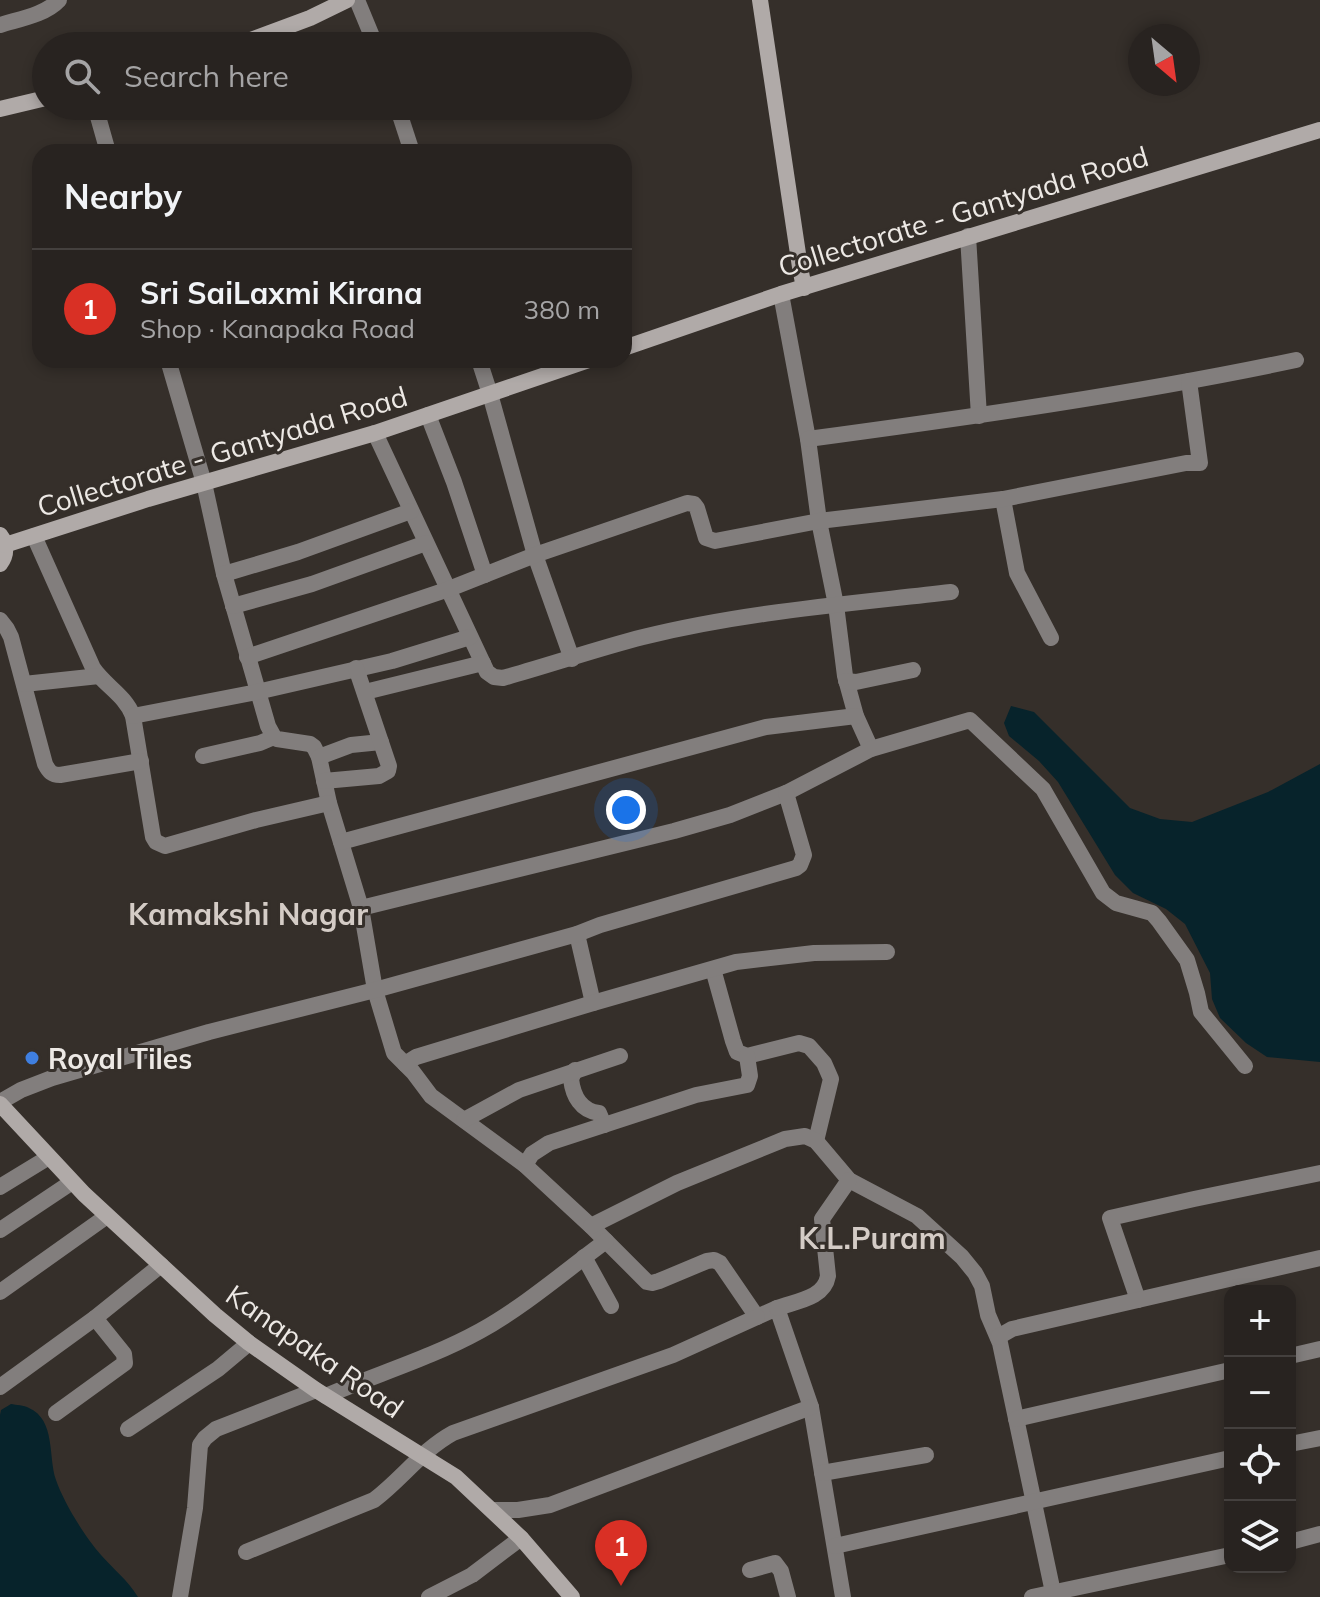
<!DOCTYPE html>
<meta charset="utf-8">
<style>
body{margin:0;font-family:Mulish,sans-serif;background:#302b29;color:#f1f3f6}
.controls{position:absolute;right:24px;bottom:24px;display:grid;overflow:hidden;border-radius:16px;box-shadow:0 4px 12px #0003}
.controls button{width:72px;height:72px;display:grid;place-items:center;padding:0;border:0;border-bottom:2px solid #44403e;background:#282320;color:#f1f3f6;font:40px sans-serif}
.compass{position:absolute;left:1128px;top:24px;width:72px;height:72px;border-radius:50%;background:#282320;box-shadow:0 4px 12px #0003;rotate:151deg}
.you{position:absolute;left:626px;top:810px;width:28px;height:28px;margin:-20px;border:6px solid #fff;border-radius:50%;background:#1a73e8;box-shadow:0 0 0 12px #1a73e833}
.badge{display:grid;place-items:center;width:52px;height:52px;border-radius:50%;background:#d93025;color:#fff;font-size:26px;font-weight:700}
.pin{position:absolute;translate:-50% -66px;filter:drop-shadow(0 2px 4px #0008)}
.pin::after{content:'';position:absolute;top:42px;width:28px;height:24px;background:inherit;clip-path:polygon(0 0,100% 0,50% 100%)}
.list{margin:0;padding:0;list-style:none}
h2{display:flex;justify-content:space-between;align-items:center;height:104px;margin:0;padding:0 32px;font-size:34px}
h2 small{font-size:26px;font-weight:400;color:#a5a4a5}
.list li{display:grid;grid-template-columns:52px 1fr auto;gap:24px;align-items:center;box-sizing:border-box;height:120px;padding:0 32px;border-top:2px solid #44403e}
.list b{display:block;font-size:30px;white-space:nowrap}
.list p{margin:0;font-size:26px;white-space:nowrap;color:#a5a4a5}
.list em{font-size:26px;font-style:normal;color:#a5a4a5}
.icon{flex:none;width:44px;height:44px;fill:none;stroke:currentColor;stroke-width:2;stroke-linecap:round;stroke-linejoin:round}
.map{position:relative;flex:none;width:1320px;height:1597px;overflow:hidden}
.search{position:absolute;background:#282320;box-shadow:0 4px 12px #0003;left:32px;top:32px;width:600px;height:88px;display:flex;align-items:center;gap:20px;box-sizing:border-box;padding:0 28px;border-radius:44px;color:#a5a4a5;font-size:30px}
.panel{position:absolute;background:#282320;box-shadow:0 4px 12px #0003;left:32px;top:144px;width:600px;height:224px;border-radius:24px}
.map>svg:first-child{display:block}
.water{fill:#07232b}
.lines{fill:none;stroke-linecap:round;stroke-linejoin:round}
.street{stroke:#827e7d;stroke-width:16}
.secondary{stroke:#b0aaa8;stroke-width:16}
.shop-dot{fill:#3f7fe0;stroke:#352f2a;stroke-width:3}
.labels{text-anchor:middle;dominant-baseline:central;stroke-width:6;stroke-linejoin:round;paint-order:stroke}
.street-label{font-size:28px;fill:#ede9e5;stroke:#352f2a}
.poi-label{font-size:28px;font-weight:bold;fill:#ede9e5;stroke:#352f2a;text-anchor:start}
.neighbourhood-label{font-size:30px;font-weight:bold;fill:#d4ccc6;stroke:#352f2a}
</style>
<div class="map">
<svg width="1320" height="1597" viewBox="0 0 1320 1597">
<rect width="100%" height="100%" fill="#352f2a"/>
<g class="water">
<polygon points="1011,706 1034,712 1130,808 1160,819 1192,822 1268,792 1320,764 1320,1062 1267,1057 1246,1043 1220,1018 1212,999 1210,973 1185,924 1166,909 1133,893 1115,875 1058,782 1039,761 1009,736 1004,723"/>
<path d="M11,1404c5,1 13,1 18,4 27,12 19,49 27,72 8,23 29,57 45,75 13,15 26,24 37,42h-138v-182l1,-5z"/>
</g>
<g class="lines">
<g class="street">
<polyline points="357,0 376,46"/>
<path d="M0,25c19,-6 45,-10 59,-25"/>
<polyline points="95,106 108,152"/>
<polyline points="397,106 412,152"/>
<polyline points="968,236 979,416"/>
<polyline points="781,294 808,439 819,521 836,605 845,676 856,716 871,749"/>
<polyline points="168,360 204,483 224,574 268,726 274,737 277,739 310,744 314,747 319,757 329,803 361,908 375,990 394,1053 413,1072 431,1096 525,1165 591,1226 647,1282 652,1283 659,1281 707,1261 714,1260 720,1263 757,1317 777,1308 811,1407 843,1597"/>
<polyline points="479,360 490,394 535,555 572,659"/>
<polyline points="428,415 454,482 485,575"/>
<path d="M375,433l112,239 7,5 9,1c47,-13 93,-29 140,-41 101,-25 205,-33 308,-45"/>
<path d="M808,439c163,-22 327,-45 488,-79"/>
<polyline points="1003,499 1017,573 1051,638"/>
<path d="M34,536l59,132c12,18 32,27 40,48l20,121 3,5 9,4 91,-26 73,-17"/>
<polyline points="224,574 298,552 411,511"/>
<polyline points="233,606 312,584 426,543"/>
<path d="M0,620l7,9 4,8 34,127c4,8 7,11 15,11l81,-14"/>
<polyline points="247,657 449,589 535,555 687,503 694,504 697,508 706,538 715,541 819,521 1003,499 1186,463 1200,463 1189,381"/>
<polyline points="846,681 856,682 913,670"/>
<polyline points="24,684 99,676"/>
<polyline points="365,692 483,663"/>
<polyline points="133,716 257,692 392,661 470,637"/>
<polyline points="203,756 260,743 274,737"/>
<polyline points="319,757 351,745 381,742"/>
<polyline points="324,781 379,776 388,771 389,766 356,668"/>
<polyline points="341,842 766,727 856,716"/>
<polyline points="361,908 674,831 730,815 786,793 871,749 970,720 1043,789 1103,893 1116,903 1152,913 1159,921 1187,960 1197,993 1201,1012 1245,1066"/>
<polyline points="577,934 593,1003"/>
<polyline points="713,969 733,1041 737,1052 747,1056 799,1043 809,1046 824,1063 831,1079 816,1141"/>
<polyline points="405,1064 416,1057 593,1003 736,962 814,953 887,952"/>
<path d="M575,1070l-4,9c2,17 10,32 28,34l5,12"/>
<polyline points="0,1102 21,1090 52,1078 209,1032 375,990 577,934 600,925 796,868 800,865 804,855 786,793"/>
<polyline points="464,1120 519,1090 620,1056"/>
<polyline points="525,1165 532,1154 549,1143 696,1095 747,1085 750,1076 747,1056"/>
<polyline points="0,1187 49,1157"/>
<polyline points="591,1226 677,1183 785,1139 805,1136 816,1141 849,1180 917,1216 962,1257 975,1273 982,1286 988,1315 1000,1343 1054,1597"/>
<polyline points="0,1230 72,1182"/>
<polyline points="584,1257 611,1306"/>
<polyline points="0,1292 107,1216"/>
<polyline points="1138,1300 1110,1218 1194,1199 1320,1173"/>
<path d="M777,1308c19,-7 47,-9 51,-32l-6,-57 27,-39"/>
<polyline points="998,1337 1012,1329 1320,1258"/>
<polyline points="1290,1356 1320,1349"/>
<polyline points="0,1387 95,1318 161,1265"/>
<path d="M326,1396c51,-22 105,-38 154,-65 45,-25 85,-60 126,-90"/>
<polyline points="56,1413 125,1363 124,1354 95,1318"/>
<polyline points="1016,1419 1230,1370"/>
<polyline points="128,1429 218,1369 249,1343"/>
<polyline points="1290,1444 1320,1438"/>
<polyline points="822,1473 926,1455"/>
<polyline points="492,1510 518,1510 550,1505 811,1407"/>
<polyline points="1290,1542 1320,1534"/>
<polyline points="835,1546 1230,1458"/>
<path d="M246,1552l128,-52c28,-21 48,-50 79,-67l220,-78 84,-38"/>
<polyline points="750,1570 775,1563 781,1571 788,1597"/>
<polyline points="180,1597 195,1508 200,1445 205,1438 216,1429 316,1390"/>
<polyline points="429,1597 472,1575 521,1538"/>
<polyline points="1032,1597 1230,1555"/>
</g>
<g class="secondary">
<polyline points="760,0 800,267 804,288"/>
<polyline points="235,46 310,18 347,0"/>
<polyline points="0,109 46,98"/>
<polyline points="624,348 781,294 1320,130"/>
<path d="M0,535c7,9 7,20 0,29"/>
<polyline points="5,545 148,499 375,433 589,360"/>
<polyline points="0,1104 84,1194 215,1315 249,1343 316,1390 456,1477 521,1538 572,1597"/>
</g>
</g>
<circle class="shop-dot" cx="32" cy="1058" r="8"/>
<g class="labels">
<g class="street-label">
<text transform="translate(963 211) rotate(-17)">Collectorate - Gantyada Road</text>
<text transform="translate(222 451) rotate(-17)">Collectorate - Gantyada Road</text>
<text transform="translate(315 1351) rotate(35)">Kanapaka Road</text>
</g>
<g class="poi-label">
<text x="48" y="1058">Royal Tiles</text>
</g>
<g class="neighbourhood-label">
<text x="248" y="914">Kamakshi Nagar</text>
<text x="872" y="1238">K.L.Puram</text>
</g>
</g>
</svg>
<div class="controls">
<button>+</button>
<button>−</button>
<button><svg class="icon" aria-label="locate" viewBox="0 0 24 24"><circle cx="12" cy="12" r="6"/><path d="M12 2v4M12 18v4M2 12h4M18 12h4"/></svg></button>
<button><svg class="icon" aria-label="layers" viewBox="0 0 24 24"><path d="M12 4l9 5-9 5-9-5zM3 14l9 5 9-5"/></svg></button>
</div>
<svg class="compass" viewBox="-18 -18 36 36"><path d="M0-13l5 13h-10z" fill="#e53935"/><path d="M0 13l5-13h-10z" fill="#a5a4a5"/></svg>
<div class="you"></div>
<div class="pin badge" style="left:621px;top:1586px">1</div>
<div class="search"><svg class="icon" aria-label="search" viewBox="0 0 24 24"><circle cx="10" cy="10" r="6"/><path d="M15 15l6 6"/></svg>Search here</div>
<section class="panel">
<h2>Nearby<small></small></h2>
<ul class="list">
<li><span class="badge">1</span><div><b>Sri SaiLaxmi Kirana</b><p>Shop · Kanapaka Road</p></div><em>380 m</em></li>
</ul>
</section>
</div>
